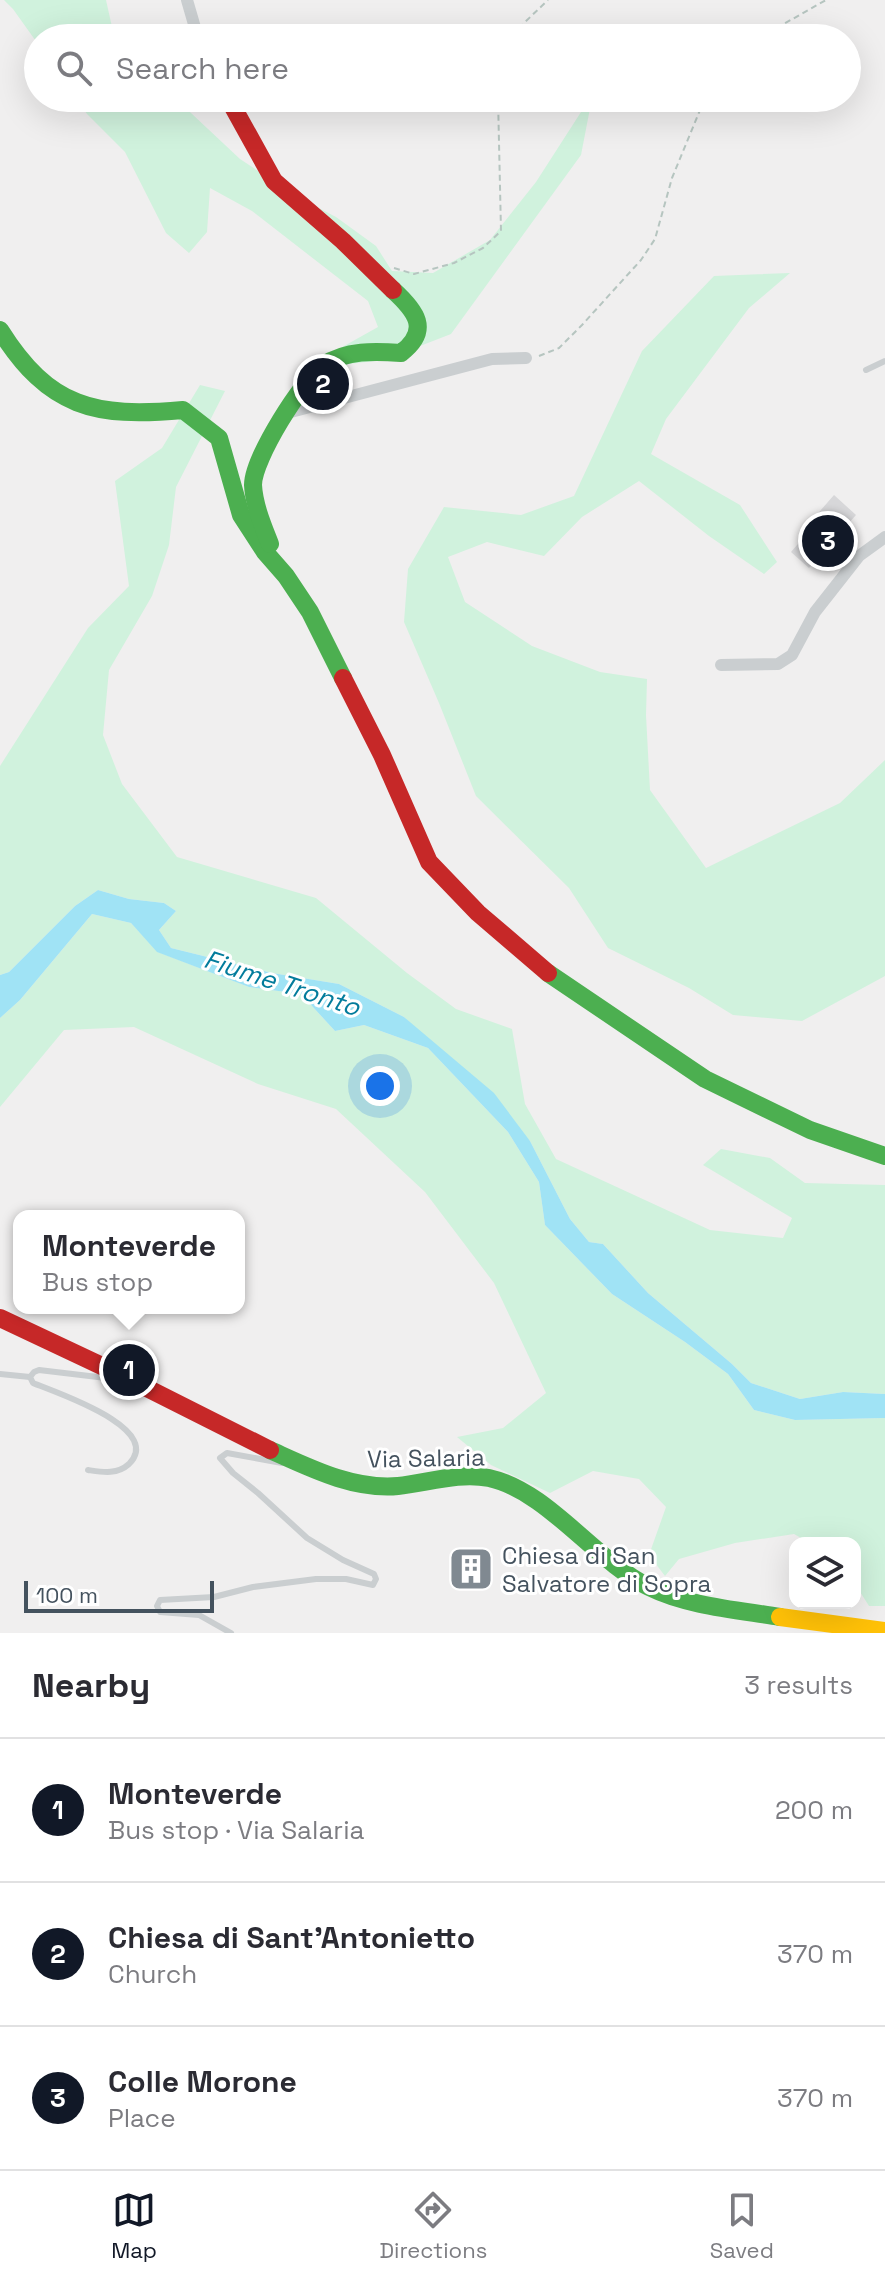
<!DOCTYPE html>
<meta charset="utf-8">
<style>
body{margin:0;font-family:"Space Grotesk",sans-serif;background:#f7f7f7;color:#2b2b33}
.controls{position:absolute;right:24px;bottom:24px;display:grid;overflow:hidden;border-radius:16px;box-shadow:0 8px 32px #0002}
.controls button{width:72px;height:72px;display:grid;place-items:center;padding:0;border:0;border-bottom:2px solid #e1e1e2;background:#fff;color:#2b2b33;font:40px sans-serif}
.scale{position:absolute;left:24px;bottom:20px;width:190px;box-sizing:border-box;padding-left:8px;border:4px solid #44525e;border-top:0;font-size:22px;line-height:28px;white-space:nowrap;color:#44525e;-webkit-text-stroke:6px #fff;paint-order:stroke}
.you{position:absolute;left:380px;top:1086px;width:28px;height:28px;margin:-20px;border:6px solid #fff;border-radius:50%;background:#1a73e8;box-shadow:0 0 0 12px #1a73e833}
.badge{display:grid;place-items:center;width:52px;height:52px;border-radius:50%;background:#111827;color:#fff;font-size:26px;font-weight:700}
.pin{position:absolute;translate:-50% -50%;border:4px solid #fff;box-shadow:0 2px 8px #0006}
.popup{position:absolute;left:13px;top:1210px;width:232px;height:104px;box-sizing:border-box;display:grid;place-content:center;border-radius:16px;background:#fff;filter:drop-shadow(0 2px 6px #0005);font-size:26px;white-space:nowrap;color:#7c7c81}
.popup b{font-size:30px;color:#2b2b33}
.popup::after{content:'';position:absolute;left:50%;top:100%;margin-left:-16px;border:16px solid transparent;border-top-color:#fff}
.list{margin:0;padding:0;list-style:none}
h2{display:flex;justify-content:space-between;align-items:center;height:104px;margin:0;padding:0 32px;font-size:34px}
h2 small{font-size:26px;font-weight:400;color:#7c7c81}
.list li{display:grid;grid-template-columns:52px 1fr auto;gap:24px;align-items:center;box-sizing:border-box;height:144px;padding:0 32px;border-top:2px solid #e1e1e2}
.list b{display:block;font-size:30px;white-space:nowrap}
.list p{margin:0;font-size:26px;white-space:nowrap;color:#7c7c81}
.list em{font-size:26px;font-style:normal;color:#7c7c81}
.icon{flex:none;width:44px;height:44px;fill:none;stroke:currentColor;stroke-width:2;stroke-linecap:round;stroke-linejoin:round}
.map{position:relative;flex:none;width:885px;height:1633px;overflow:hidden}
.search{position:absolute;background:#fff;box-shadow:0 8px 32px #0002;left:24px;right:24px;top:24px;height:88px;display:flex;align-items:center;gap:20px;box-sizing:border-box;padding:0 28px;border-radius:44px;color:#7c7c81;font-size:30px}
.sheet{height:536px;background:#fff}
nav{display:flex;justify-content:space-around;align-items:center;box-sizing:border-box;height:112px;border-top:2px solid #e1e1e2;background:#fff;font-size:22px;color:#7c7c81}
nav a{display:grid;justify-items:center;gap:4px}
nav .on{color:#111827}
.map>svg:first-child{display:block}
.green{fill:#d0f2dd}
.water{fill:#a0e3f5}
.building{fill:#d7d7d9}
.lines{fill:none;stroke-linecap:round;stroke-linejoin:round}
.path{stroke:#b6c5c0;stroke-width:2;stroke-dasharray:6 4;stroke-linecap:butt}
.lane{stroke:#caced0;stroke-width:6}
.street{stroke:#caced0;stroke-width:12}
.fast{stroke:#4caf50;stroke-width:18}
.slow{stroke:#ffc107;stroke-width:18}
.jam{stroke:#c62828;stroke-width:18}
.labels{text-anchor:middle;dominant-baseline:central;stroke-width:6;stroke-linejoin:round;paint-order:stroke}
.street-label{font-size:24px;fill:#44525e;stroke:#fff}
.poi-label{font-size:24px;fill:#44525e;stroke:#fff;text-anchor:start}
.water-label{font-size:26px;font-style:italic;fill:#037c9c;stroke:#fff}
</style>
<div class="map">
<svg width="885" height="1633" viewBox="0 0 885 1633">
<rect width="100%" height="100%" fill="#f0efef"/>
<g class="green">
<polygon points="4,0 106,0 112,27 121,38 38,38 38,44 13,9"/>
<polygon points="76,98 175,98 240,159 296,196 336,217 376,246 392,271 433,273 490,240 536,182 590,98 592,98 581,155 451,334 384,360 303,369 378,327 368,301 252,211 210,188 207,232 189,253 166,233 125,152 87,114"/>
<polygon points="790,273 749,308 666,419 651,454 740,505 777,562 764,574 709,536 639,481 582,517 544,556 487,542 448,557 465,602 532,646 600,672 647,679 646,715 650,790 706,868 840,803 885,760 885,976 802,1021 733,1015 689,988 608,948 569,888 476,796 439,703 404,622 408,569 444,507 521,515 574,496 642,351 714,276"/>
<polygon points="200,385 225,391 176,487 169,545 152,596 109,670 103,735 122,784 177,857 316,898 407,973 456,1009 512,1029 525,1104 556,1159 710,1230 783,1238 792,1218 703,1165 721,1149 770,1158 805,1183 885,1185 885,1394 843,1392 800,1399 751,1383 732,1364 648,1293 603,1244 589,1242 570,1219 530,1141 404,1017 339,984 272,973 171,948 159,930 176,911 164,903 129,899 98,890 75,906 9,972 0,975 0,766 88,628 129,586 115,481 162,448"/>
<polygon points="92,914 131,923 158,952 249,987 301,994 335,1031 364,1025 428,1048 508,1132 539,1182 545,1225 612,1294 685,1342 728,1374 754,1410 795,1420 885,1418 885,1606 869,1606 855,1584 855,1543 810,1543 794,1534 735,1543 679,1559 665,1576 649,1555 666,1507 639,1479 593,1471 550,1493 491,1465 457,1437 503,1428 546,1393 494,1283 425,1192 336,1109 258,1084 134,1027 64,1030 0,1107 0,1018 20,1000"/>
</g>
<polygon class="water" points="98,890 129,899 164,903 176,911 159,930 171,948 272,973 339,984 404,1017 494,1093 530,1141 570,1219 589,1242 603,1244 648,1293 732,1364 751,1383 800,1399 843,1392 885,1394 885,1418 795,1420 754,1410 728,1374 685,1342 612,1294 545,1225 539,1182 508,1132 428,1048 364,1025 335,1031 301,994 249,987 157,952 131,923 92,914 20,1000 0,1018 0,975 9,972 75,906"/>
<g class="building">
<polygon points="834,495 856,515 809,568 791,552 811,529 807,526"/>
<polygon points="467,1552 489,1570 484,1575 486,1577 476,1588 453,1568"/>
</g>
<g class="lines">
<g class="path">
<polyline points="515,38 524,23 548,0"/>
<polyline points="759,38 826,0"/>
<polyline points="394,268 414,274 454,263 483,248 501,231 498,98"/>
<polyline points="539,356 559,348 582,325 641,260 655,239 672,178 705,98"/>
</g>
<g class="lane">
<polyline points="866,370 885,361"/>
<polyline points="0,1374 30,1377"/>
<path d="M88,1470c14,2 29,5 41,-6 36,-36 -75,-72 -96,-81l-3,-6 4,-5 5,-2 67,8 7,-2"/>
<polyline points="231,1633 199,1615 160,1612 157,1606 160,1600 214,1597 253,1587 316,1579 346,1579 373,1585 376,1579 374,1574 343,1560 307,1538 258,1493 233,1473 220,1458 227,1453 282,1463"/>
</g>
<g class="street">
<polyline points="187,0 198,38"/>
<polyline points="287,413 492,359 526,358"/>
<polyline points="721,665 778,664 792,655 815,612 859,556 885,537"/>
</g>
<g class="fast">
<path d="M0,330c49,78 95,88 183,80l36,28 22,77 24,37 21,24 24,36 33,66"/>
<path d="M270,544c-7,-18 -16,-39 -17,-59 0,-26 49,-105 71,-120 22,-15 51,-14 77,-12 30,-23 15,-42 -8,-63"/>
<polyline points="548,973 705,1079 810,1130 885,1156"/>
<path d="M270,1450c40,18 83,40 128,36 29,-3 61,-14 91,-8 59,13 105,82 160,109 38,19 89,23 131,30"/>
</g>
<polyline class="slow" points="780,1617 885,1631"/>
<g class="jam">
<polyline points="228,98 274,181 343,241 393,290"/>
<polyline points="343,678 382,755 429,862 478,913 548,973"/>
<polyline points="0,1318 121,1375 270,1450"/>
</g>
</g>
<defs>
<g id="building-square" transform="scale(2.3)"><rect x="-9" y="-9" width="18" height="18" rx="4" fill="#808991" stroke="#fff"/><path d="M-4-6H4V6H1V3H-1V6H-4ZM-2.5-4.3h1.7v1.8h-1.7ZM.8-4.3h1.7v1.8H.8ZM-2.5-1h1.7V.8h-1.7ZM.8-1h1.7V.8H.8Z" fill="#fff"/></g>
</defs>
<g fill-rule="evenodd">
<use href="#building-square" x="471" y="1569"/>
</g>
<g class="labels">
<g class="street-label">
<text transform="translate(426 1458) rotate(-1)">Via Salaria</text>
</g>
<g class="poi-label">
<text x="502" y="1555">Chiesa di San<tspan x="502" dy="28">Salvatore di Sopra</tspan></text>
</g>
<g class="water-label">
<text transform="translate(282 983) rotate(18)">Fiume Tronto</text>
</g>
</g>
</svg>
<div class="controls">
<button><svg class="icon" aria-label="layers" viewBox="0 0 24 24"><path d="M12 4l9 5-9 5-9-5zM3 14l9 5 9-5"/></svg></button>
</div>
<div class="scale">100 m</div>
<div class="you"></div>
<div class="pin badge" style="left:129px;top:1370px">1</div>
<div class="popup"><b>Monteverde</b>Bus stop</div>
<div class="pin badge" style="left:323px;top:384px">2</div>
<div class="pin badge" style="left:828px;top:541px">3</div>
<div class="search"><svg class="icon" aria-label="search" viewBox="0 0 24 24"><circle cx="10" cy="10" r="6"/><path d="M15 15l6 6"/></svg>Search here</div>
</div>
<section class="sheet">
<h2>Nearby<small>3 results</small></h2>
<ul class="list">
<li><span class="badge">1</span><div><b>Monteverde</b><p>Bus stop · Via Salaria</p></div><em>200 m</em></li>
<li><span class="badge">2</span><div><b>Chiesa di Sant'Antonietto</b><p>Church</p></div><em>370 m</em></li>
<li><span class="badge">3</span><div><b>Colle Morone</b><p>Place</p></div><em>370 m</em></li>
</ul>
</section>
<nav>
<a class="on"><svg class="icon" aria-label="map" viewBox="0 0 24 24"><path d="M3 6l6-2 6 2 6-2v14l-6 2-6-2-6 2zM9 4v14M15 6v14"/></svg>Map</a>
<a><svg class="icon" aria-label="directions" viewBox="0 0 24 24"><path d="M12 3l9 9-9 9-9-9zM9 14v-3h6M13 9l2 2-2 2"/></svg>Directions</a>
<a><svg class="icon" aria-label="saved" viewBox="0 0 24 24"><path d="M7 4h10v16l-5-4-5 4z"/></svg>Saved</a>
</nav>
